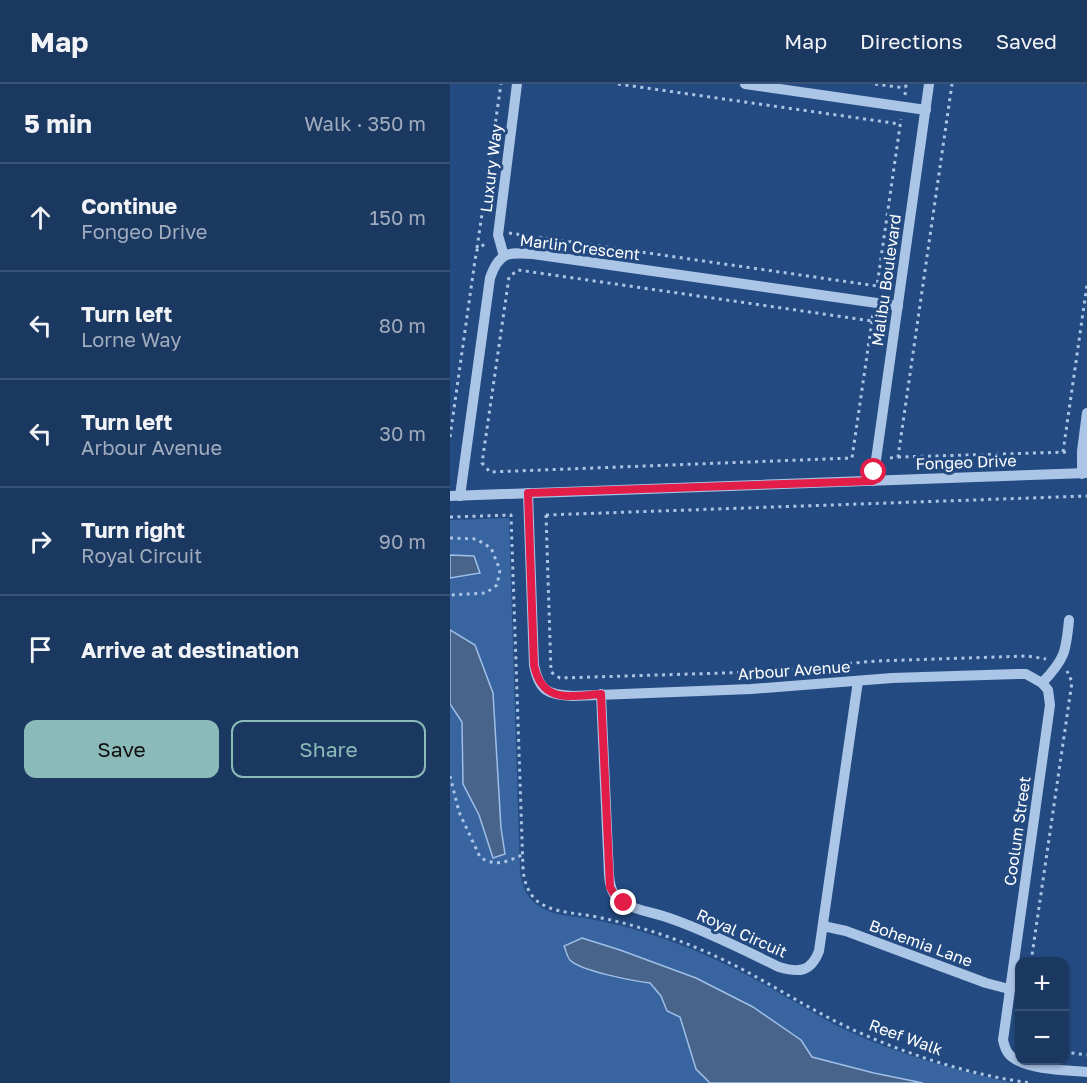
<!DOCTYPE html>
<meta charset="utf-8">
<style>
body{margin:0;font-family:"Golos Text",sans-serif;background:#243f67;color:#f1f3f6}
.controls{position:absolute;right:18px;bottom:18px;display:grid;overflow:hidden;border-radius:12px;box-shadow:0 2px 4px #0004}
.controls button{width:54px;height:54px;display:grid;place-items:center;padding:0;border:0;border-bottom:2px solid #395276;background:#1b3861;color:#f1f3f6;font:30px sans-serif}
.stop{position:absolute;width:18px;height:18px;margin:-14px;border:4px solid #e11d48;border-radius:50%;background:#fff}
.stop.end{background:#e11d48;border-color:#fff;box-shadow:0 2px 6px #0008}
.list{margin:0;padding:0;list-style:none}
h2{display:flex;justify-content:space-between;align-items:center;height:78px;margin:0;padding:0 24px;font-size:26px}
h2 small{font-size:20px;font-weight:400;color:#a0acbd}
.list li{display:grid;grid-template-columns:39px 1fr auto;gap:18px;align-items:center;box-sizing:border-box;height:108px;padding:0 24px;border-top:2px solid #395276}
.list b{display:block;font-size:22px;white-space:nowrap}
.list p{margin:0;font-size:20px;white-space:nowrap;color:#a0acbd}
.list em{font-size:20px;font-style:normal;color:#a0acbd}
.actions{display:flex;gap:12px;padding:18px 24px}
.actions a{flex:1;padding:14px 0;border:2px solid #8bbbb9;border-radius:12px;text-align:center;font-size:21px;color:#8bbbb9}
.actions .main{background:#8bbbb9;color:#111}
.icon{flex:none;width:33px;height:33px;fill:none;stroke:currentColor;stroke-width:2;stroke-linecap:round;stroke-linejoin:round}
.map{position:relative;flex:none;width:637px;height:999px;overflow:hidden}
header{display:flex;align-items:center;gap:36px;box-sizing:border-box;height:84px;padding:0 30px;background:#1b3861;border-bottom:2px solid #395276}
header strong{font-size:28px}
nav{display:flex;gap:33px;margin-inline-start:auto;font-size:21px}
main{display:flex}
aside{flex:1;background:#1b3861}
.map>svg:first-child{display:block}
.green{fill:#38649f}
.water{fill:#48648b;stroke:#9fbfe8;stroke-width:1.5}
.lines{fill:none;stroke-linecap:round;stroke-linejoin:round}
.path{stroke:#abc5e7;stroke-width:3;stroke-dasharray:3 4.5;stroke-linecap:butt}
.minor{stroke:#abc5e7;stroke-width:10}
.route{stroke:#e11d48;stroke-width:8}
.labels{text-anchor:middle;dominant-baseline:central;stroke-width:6;stroke-linejoin:round;paint-order:stroke}
.street-label{font-size:16px;fill:#fff;stroke:#244b81}
</style>
<header>
<strong>Map</strong>
<nav><a>Map</a><a>Directions</a><a>Saved</a></nav>
</header>
<main>
<aside>
<h2>5 min<small>Walk · 350 m</small></h2>
<ul class="list">
<li><svg class="icon" aria-label="ahead" viewBox="0 0 24 24"><path d="M12 20V5M6 11l6-6 6 6"/></svg><div><b>Continue</b><p>Fongeo Drive</p></div><em>150 m</em></li>
<li><svg class="icon" aria-label="left" viewBox="0 0 24 24"><path d="M17 20v-9H6M10 6l-5 5 5 5"/></svg><div><b>Turn left</b><p>Lorne Way</p></div><em>80 m</em></li>
<li><svg class="icon" aria-label="left" viewBox="0 0 24 24"><path d="M17 20v-9H6M10 6l-5 5 5 5"/></svg><div><b>Turn left</b><p>Arbour Avenue</p></div><em>30 m</em></li>
<li><svg class="icon" aria-label="right" viewBox="0 0 24 24"><path d="M7 20v-9h11M14 6l5 5-5 5"/></svg><div><b>Turn right</b><p>Royal Circuit</p></div><em>90 m</em></li>
<li><svg class="icon" aria-label="arrive" viewBox="0 0 24 24"><path d="M6 21V4h12l-3 4 3 4H6"/></svg><div><b>Arrive at destination</b></div></li>
</ul>
<div class="actions"><a class="main">Save</a><a>Share</a></div>
</aside>
<div class="map">
<svg width="637" height="999" viewBox="0 0 637 999">
<rect width="100%" height="100%" fill="#244b81"/>
<path class="green" d="M59,434l11,353c5,43 37,43 71,48 58,11 114,33 165,61 29,16 58,34 88,49 54,26 110,40 168,54h-562v-563z"/>
<g class="water">
<polygon points="0,471 24,472 30,489 0,494"/>
<polygon points="0,546 25,561 43,609 51,744 55,770 43,774 29,731 13,700 12,638 0,620"/>
<path d="M132,854l38,12 76,28 57,29 48,33 11,17 62,16 49,10h-213l-14,-14 -16,-52 -13,-6 -6,-15 -11,-13c-16,-2 -70,-12 -80,-23 -3,-3 -4,-10 -6,-14z"/>
</g>
<g class="lines">
<g class="path">
<polyline points="168,0 450,40"/>
<polyline points="425,0 455,4"/>
<polyline points="455,11 456,0"/>
<polyline points="59,149 427,202 451,35"/>
<polyline points="27,164 51,0"/>
<polyline points="422,237 402,374 40,388 32,379 59,193 68,186 422,237 423,230"/>
<polyline points="0,353 25,176 27,166 37,158"/>
<polyline points="613,368 637,201"/>
<polyline points="448,373 620,368"/>
<polyline points="440,374 448,373 502,0"/>
<polyline points="96,431 101,588 110,594 306,588 426,577 578,572 596,575"/>
<polyline points="96,431 637,412"/>
<path d="M0,433l61,-2 12,354c4,45 38,41 74,48 49,10 96,27 141,50 36,19 70,41 107,59 57,27 124,49 186,57"/>
<polyline points="0,454 26,455 41,464 50,486 47,501 36,509 0,511"/>
<path d="M0,692l9,36 21,45c14,10 27,5 42,-2"/>
<polyline points="581,878 622,598 617,587"/>
<polyline points="614,968 637,971"/>
</g>
<g class="minor">
<polyline points="295,0 476,26"/>
<polyline points="54,172 48,151 67,0"/>
<polyline points="632,390 632,367 637,329"/>
<polyline points="423,397 479,0"/>
<path d="M78,409l6,172c5,26 14,30 39,31l178,-7 141,-11 125,-4h9l16,9 6,7 2,15 -47,335c2,8 4,15 12,19 17,11 52,11 72,13"/>
<polyline points="0,412 637,389"/>
<path d="M10,412l30,-218c9,-26 18,-26 43,-24l365,52"/>
<path d="M592,599c23,-24 24,-31 27,-63"/>
<path d="M151,610l8,181c1,11 3,21 14,28 14,8 34,10 49,16 37,13 72,31 107,48 20,6 32,5 40,-16l39,-270"/>
<polyline points="373,842 396,847 536,899 559,905"/>
</g>
</g>
<g class="lines">
<path class="route" d="M174,819l-10,-9 -4,-7 -9,-193c-31,2 -59,10 -67,-29l-6,-172 345,-12 1,-9"/>
</g>
<g class="labels">
<g class="street-label">
<text transform="translate(41 84) rotate(-83)">Luxury Way</text>
<text transform="translate(130 163) rotate(7)">Marlin Crescent</text>
<text transform="translate(436 196) rotate(-82)">Malibu Boulevard</text>
<text transform="translate(516 378) rotate(-2)">Fongeo Drive</text>
<text transform="translate(344 586) rotate(-4)">Arbour Avenue</text>
<text transform="translate(567 747) rotate(-82)">Coolum Street</text>
<text transform="translate(292 849) rotate(24)">Royal Circuit</text>
<text transform="translate(471 859) rotate(20)">Bohemia Lane</text>
<text transform="translate(456 953) rotate(20)">Reef Walk</text>
</g>
</g>
</svg>
<div class="controls">
<button>+</button>
<button>−</button>
</div>
<div class="stop" style="left:424px;top:388px"></div>
<div class="stop end" style="left:174px;top:819px"></div>
</div>
</main>
